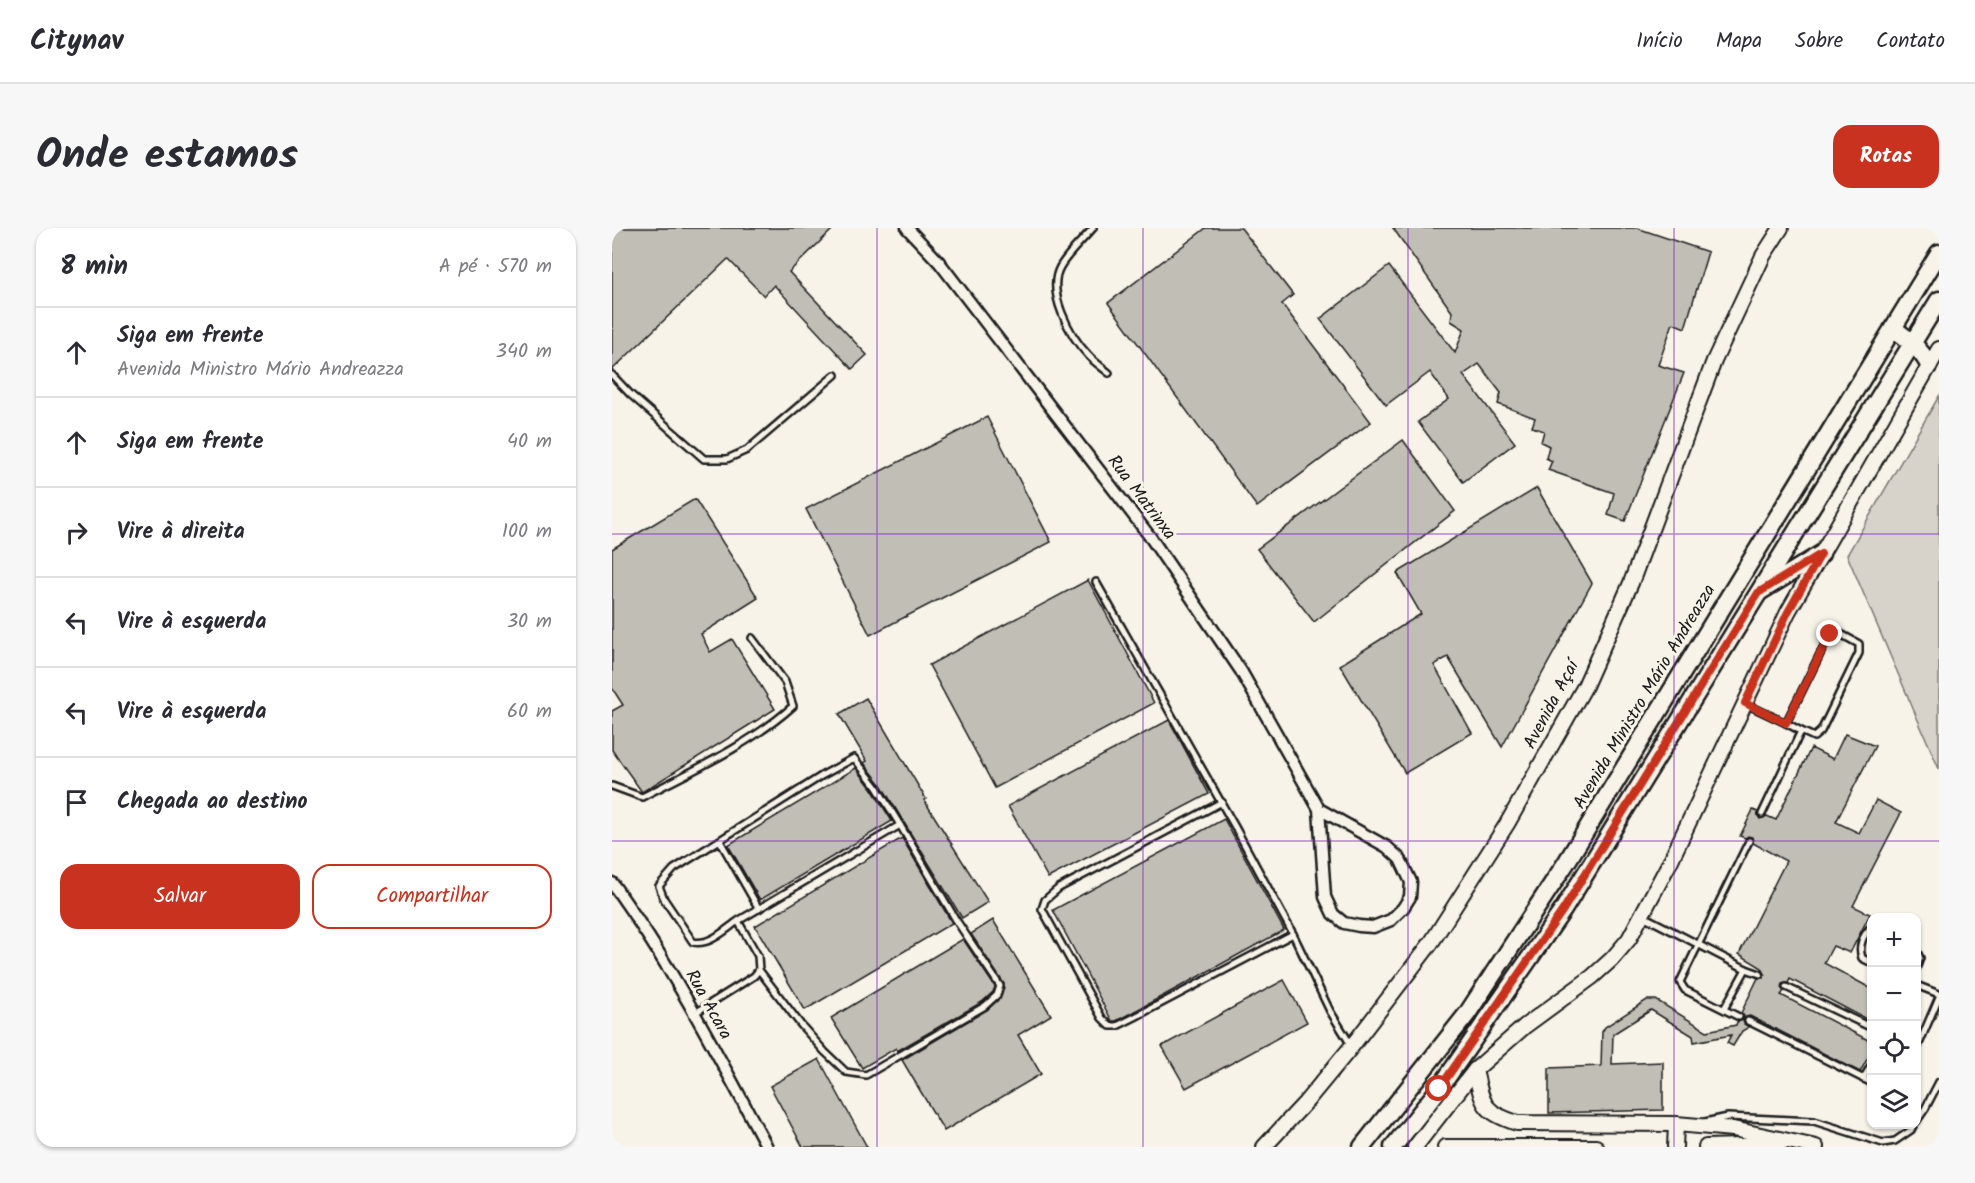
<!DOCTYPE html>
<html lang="pt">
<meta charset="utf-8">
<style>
body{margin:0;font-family:Kalam,sans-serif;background:#f7f7f7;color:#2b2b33}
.controls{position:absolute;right:18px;bottom:18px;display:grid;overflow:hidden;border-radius:12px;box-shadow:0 2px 4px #0004}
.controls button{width:54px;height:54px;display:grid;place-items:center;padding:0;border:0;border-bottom:2px solid #e1e1e2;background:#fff;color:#2b2b33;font:30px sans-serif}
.stop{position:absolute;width:18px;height:18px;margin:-14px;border:4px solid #c8321e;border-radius:50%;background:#fff}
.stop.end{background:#c8321e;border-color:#fff;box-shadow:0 2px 6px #0008}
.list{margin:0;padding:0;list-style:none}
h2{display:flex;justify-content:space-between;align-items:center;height:78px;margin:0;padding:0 24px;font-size:26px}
h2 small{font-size:20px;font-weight:400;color:#7c7c81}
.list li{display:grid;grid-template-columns:39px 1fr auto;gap:18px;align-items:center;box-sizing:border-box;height:90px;padding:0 24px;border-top:2px solid #e1e1e2}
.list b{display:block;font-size:22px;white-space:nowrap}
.list p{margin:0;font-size:20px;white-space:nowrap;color:#7c7c81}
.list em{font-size:20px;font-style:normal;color:#7c7c81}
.actions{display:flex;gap:12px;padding:18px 24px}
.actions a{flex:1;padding:14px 0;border:2px solid #c8321e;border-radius:18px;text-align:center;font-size:21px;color:#c8321e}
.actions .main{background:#c8321e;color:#fff}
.icon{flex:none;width:33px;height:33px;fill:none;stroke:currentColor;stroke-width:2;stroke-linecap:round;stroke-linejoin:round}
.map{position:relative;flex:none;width:1327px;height:919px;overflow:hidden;border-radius:18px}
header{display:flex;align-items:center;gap:36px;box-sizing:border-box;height:84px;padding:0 30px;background:#fff;border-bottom:2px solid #e1e1e2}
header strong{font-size:28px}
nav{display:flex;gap:33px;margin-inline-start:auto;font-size:21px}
.intro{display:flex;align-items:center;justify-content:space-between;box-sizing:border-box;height:144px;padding:0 36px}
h1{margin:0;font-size:42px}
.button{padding:15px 27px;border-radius:18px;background:#c8321e;color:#fff;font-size:21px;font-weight:700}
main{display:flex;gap:36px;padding:0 36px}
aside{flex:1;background:#fff;border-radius:18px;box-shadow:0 2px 4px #0004}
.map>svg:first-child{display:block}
.green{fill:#d7d3cb;stroke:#7a7874;stroke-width:1.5}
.building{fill:#c0beb5;stroke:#1c1c1c;stroke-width:1.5}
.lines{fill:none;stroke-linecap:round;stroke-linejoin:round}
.service-casing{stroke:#1c1c1c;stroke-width:10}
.minor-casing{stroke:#1c1c1c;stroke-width:15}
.tertiary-casing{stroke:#1c1c1c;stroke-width:18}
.primary-casing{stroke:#1c1c1c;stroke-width:21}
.service{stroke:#f7f3e8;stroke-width:5}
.minor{stroke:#f7f3e8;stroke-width:10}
.tertiary{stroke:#f7f3e8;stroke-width:14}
.primary{stroke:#f7f3e8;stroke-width:16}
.route{stroke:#c8321e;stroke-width:8}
.grid{fill:none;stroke:#7b2cbf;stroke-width:1.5;stroke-opacity:0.55}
.labels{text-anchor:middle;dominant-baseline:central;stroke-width:6;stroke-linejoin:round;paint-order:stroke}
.street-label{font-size:18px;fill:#1c1c1c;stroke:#f7f3e8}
</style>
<header>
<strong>Citynav</strong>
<nav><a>Início</a><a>Mapa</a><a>Sobre</a><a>Contato</a></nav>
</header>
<div class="intro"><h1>Onde estamos</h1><a class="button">Rotas</a></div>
<main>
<aside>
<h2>8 min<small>A pé · 570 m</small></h2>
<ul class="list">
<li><svg class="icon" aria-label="ahead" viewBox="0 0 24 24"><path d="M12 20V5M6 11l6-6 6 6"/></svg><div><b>Siga em frente</b><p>Avenida Ministro Mário Andreazza</p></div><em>340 m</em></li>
<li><svg class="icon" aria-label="ahead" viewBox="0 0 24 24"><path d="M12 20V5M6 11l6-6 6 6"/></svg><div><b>Siga em frente</b></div><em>40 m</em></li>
<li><svg class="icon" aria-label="right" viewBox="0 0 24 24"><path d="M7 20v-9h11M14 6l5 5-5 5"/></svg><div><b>Vire à direita</b></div><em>100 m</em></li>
<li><svg class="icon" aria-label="left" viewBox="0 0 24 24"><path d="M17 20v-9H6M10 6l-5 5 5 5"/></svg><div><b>Vire à esquerda</b></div><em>30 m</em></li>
<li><svg class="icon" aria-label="left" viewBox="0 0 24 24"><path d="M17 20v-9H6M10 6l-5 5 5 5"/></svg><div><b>Vire à esquerda</b></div><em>60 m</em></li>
<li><svg class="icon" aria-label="arrive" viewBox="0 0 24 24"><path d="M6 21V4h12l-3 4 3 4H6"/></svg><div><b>Chegada ao destino</b></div></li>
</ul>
<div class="actions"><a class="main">Salvar</a><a>Compartilhar</a></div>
</aside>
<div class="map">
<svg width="1327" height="919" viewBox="0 0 1327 919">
<rect width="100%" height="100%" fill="#f7f3e8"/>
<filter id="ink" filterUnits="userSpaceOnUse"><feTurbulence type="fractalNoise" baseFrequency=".0167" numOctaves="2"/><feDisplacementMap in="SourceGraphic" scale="12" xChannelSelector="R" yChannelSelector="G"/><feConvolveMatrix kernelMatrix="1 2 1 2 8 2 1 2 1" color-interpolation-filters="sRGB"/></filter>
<g filter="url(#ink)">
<polygon class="green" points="1327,168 1327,541 1235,327"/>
<g class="building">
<polygon points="0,0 222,0 177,44 255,127 240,141 162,57 152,68 116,31 0,142"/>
<polygon points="594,0 629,0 681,67 670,76 759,194 645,279 496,75"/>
<polygon points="781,0 1025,0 1096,24 1073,100 1061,95 1046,137 1072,145 1013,293 996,287 1002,265 936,242 940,233 934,230 937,218 929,214 932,203 920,199 923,190 886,176 889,165 867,136 851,147 903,215 851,254 806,194 837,171 818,144 774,177 708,91 777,38 843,125 852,101 839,93 840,84"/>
<polygon points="375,189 439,314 258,407 194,281"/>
<polygon points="791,212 843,283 702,394 645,321"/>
<polygon points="925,260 980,355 890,519 836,429 822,437 860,505 793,545 728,437 809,386 785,345"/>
<polygon points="83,271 146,370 89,406 98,424 120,411 163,481 30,564 0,522 0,483 11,477 0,460 0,321"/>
<polygon points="476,352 542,475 383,560 317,437"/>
<polygon points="254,470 314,571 312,572 376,674 350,690 268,555 252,535 255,533 227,486"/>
<polygon points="557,492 597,566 436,650 396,578"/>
<polygon points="1233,506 1263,518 1224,594 1247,605 1264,572 1289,585 1241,678 1258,686 1238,725 1221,718 1212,735 1260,761 1260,794 1178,751 1176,755 1170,756 1169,760 1172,763 1169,767 1260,814 1260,822 1248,844 1138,788 1134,789 1131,793 1132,796 1137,799 1130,803 1121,818 1115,815 1119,807 1082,814 1081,808 1039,782 1001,806 1000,836 1051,834 1051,882 937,885 937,840 989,838 990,804 993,799 1035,772 1044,772 1095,803 1124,797 1125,794 1131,792 1132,788 1129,785 1146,750 1151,750 1153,746 1150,740 1127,726 1174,633 1141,615 1140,609 1136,608 1133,610 1128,608 1141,582 1146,584 1146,588 1148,591 1155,588 1164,592 1199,520 1221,531"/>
<polygon points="244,540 260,561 280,593 148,672 116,617"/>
<polygon points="612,591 672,702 536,776 504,793 500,793 441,682"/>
<polygon points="290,610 340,695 193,782 143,698"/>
<polygon points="381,692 439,787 406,807 429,846 332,903 290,832 375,782 389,769 392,756 359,706"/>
<polygon points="351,711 383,759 381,764 370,774 285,823 284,820 250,840 219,790"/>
<polygon points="672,752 695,794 574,860 550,818"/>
<polygon points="207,831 255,919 191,919 158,858"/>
</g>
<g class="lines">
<g class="service-casing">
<g id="service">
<path d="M481,0c-10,12 -25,25 -33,39 -14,25 10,69 28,88 6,7 14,12 21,18"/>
<polyline points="0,147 18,166 92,231 115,231 135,222 223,147"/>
<polyline points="484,354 623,599 681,706 718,783 739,817"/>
<polyline points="1134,476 1174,495 1218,406 1227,405 1247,416 1247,425 1209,503 1202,509 1189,503 1150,586"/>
<polyline points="1174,495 1189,503"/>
<path d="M0,558l30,11c50,-26 109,-53 151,-91l-8,-24 -33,-44"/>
<polyline points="610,574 447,660 433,672 430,681 490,790 498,798 505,798 523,789 681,706"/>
<polyline points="108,613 147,681"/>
<polyline points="1031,688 1134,741 1112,781"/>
<path d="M1260,698c-9,9 -14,20 -10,32l10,5"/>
<polyline points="1304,722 1308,730 1304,741"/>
<polyline points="1134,741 1148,746"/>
<polyline points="147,742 189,797 213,824 234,844 254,847 373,778 385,767 388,758 344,692 288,597"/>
<polyline points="1304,757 1327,766"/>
<polyline points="1174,759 1260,800"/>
<path d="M83,785l59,-37 5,-6 -1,-14 -20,-35 162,-96 -24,-39 -22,-28 -31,17 -149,94 -15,17 5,13 29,43c16,4 32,-12 45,-21"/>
<polyline points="1127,789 1073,762 1068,754 1137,613"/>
<polyline points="1136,793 1260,855"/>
<polyline points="1304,823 1327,769"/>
<polyline points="1251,851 1260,836"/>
<polyline points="1093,894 1116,889 1202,893 1271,915 1283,913 1299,902 1302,896"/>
<polyline points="1304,894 1313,881 1327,854"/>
</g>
</g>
<g class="minor-casing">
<g id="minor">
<polyline points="295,0 327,34 539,310 629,443 707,581 713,669 721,686 732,695 747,698 761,699 779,692 791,680 798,669 799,654 788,631 775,619 707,581"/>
<path d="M0,655c60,83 107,174 155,264"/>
</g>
</g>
<g class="tertiary-casing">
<g id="tertiary">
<path d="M863,842c8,34 7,42 42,53l159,1 57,5 83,18"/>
<polyline points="652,919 693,875 740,818 819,715 895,596 973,458 1019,355 1102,133 1151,28 1169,0"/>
<polyline points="803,919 863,842 913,798 980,749 1000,731 1017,711 1058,634 1176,384 1327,121"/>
<polyline points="833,919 984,919"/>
<polyline points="1063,919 1064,896"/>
<polyline points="1094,919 1167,917"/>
</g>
</g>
<g class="primary-casing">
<g id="primary">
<path d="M1281,100c15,11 27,20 36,37"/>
<polyline points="1149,363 1209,326"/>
<polyline points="750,919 855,786 954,635 1327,25"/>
<polyline points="781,919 827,861 951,682 1327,72"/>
</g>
</g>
<use href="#service" class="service"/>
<use href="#minor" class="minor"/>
<use href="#tertiary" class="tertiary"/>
<use href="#primary" class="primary"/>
</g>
</g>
<g class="lines" filter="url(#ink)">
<polyline class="route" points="827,861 951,682 1146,365 1209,326 1176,384 1133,475 1174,495 1218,406"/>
</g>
<path class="grid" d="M265,0v919M531,0v919M796,0v919M1062,0v919M0,306h1327M0,613h1327"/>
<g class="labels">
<g class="street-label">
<text transform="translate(529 270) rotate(53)">Rua Matrinxa</text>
<text transform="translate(1033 469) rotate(-59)">Avenida Ministro Mário Andreazza</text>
<text transform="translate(940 477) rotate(-62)">Avenida Açaí</text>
<text transform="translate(96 777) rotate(61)">Rua Acara</text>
</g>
</g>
</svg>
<div class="controls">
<button>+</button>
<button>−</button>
<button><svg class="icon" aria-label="locate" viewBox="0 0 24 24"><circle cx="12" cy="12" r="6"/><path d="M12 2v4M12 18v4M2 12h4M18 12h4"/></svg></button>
<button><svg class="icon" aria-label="layers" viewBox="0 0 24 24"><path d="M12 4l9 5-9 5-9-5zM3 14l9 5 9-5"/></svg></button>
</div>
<div class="stop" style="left:827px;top:861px"></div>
<div class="stop end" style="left:1218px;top:406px"></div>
</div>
</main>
